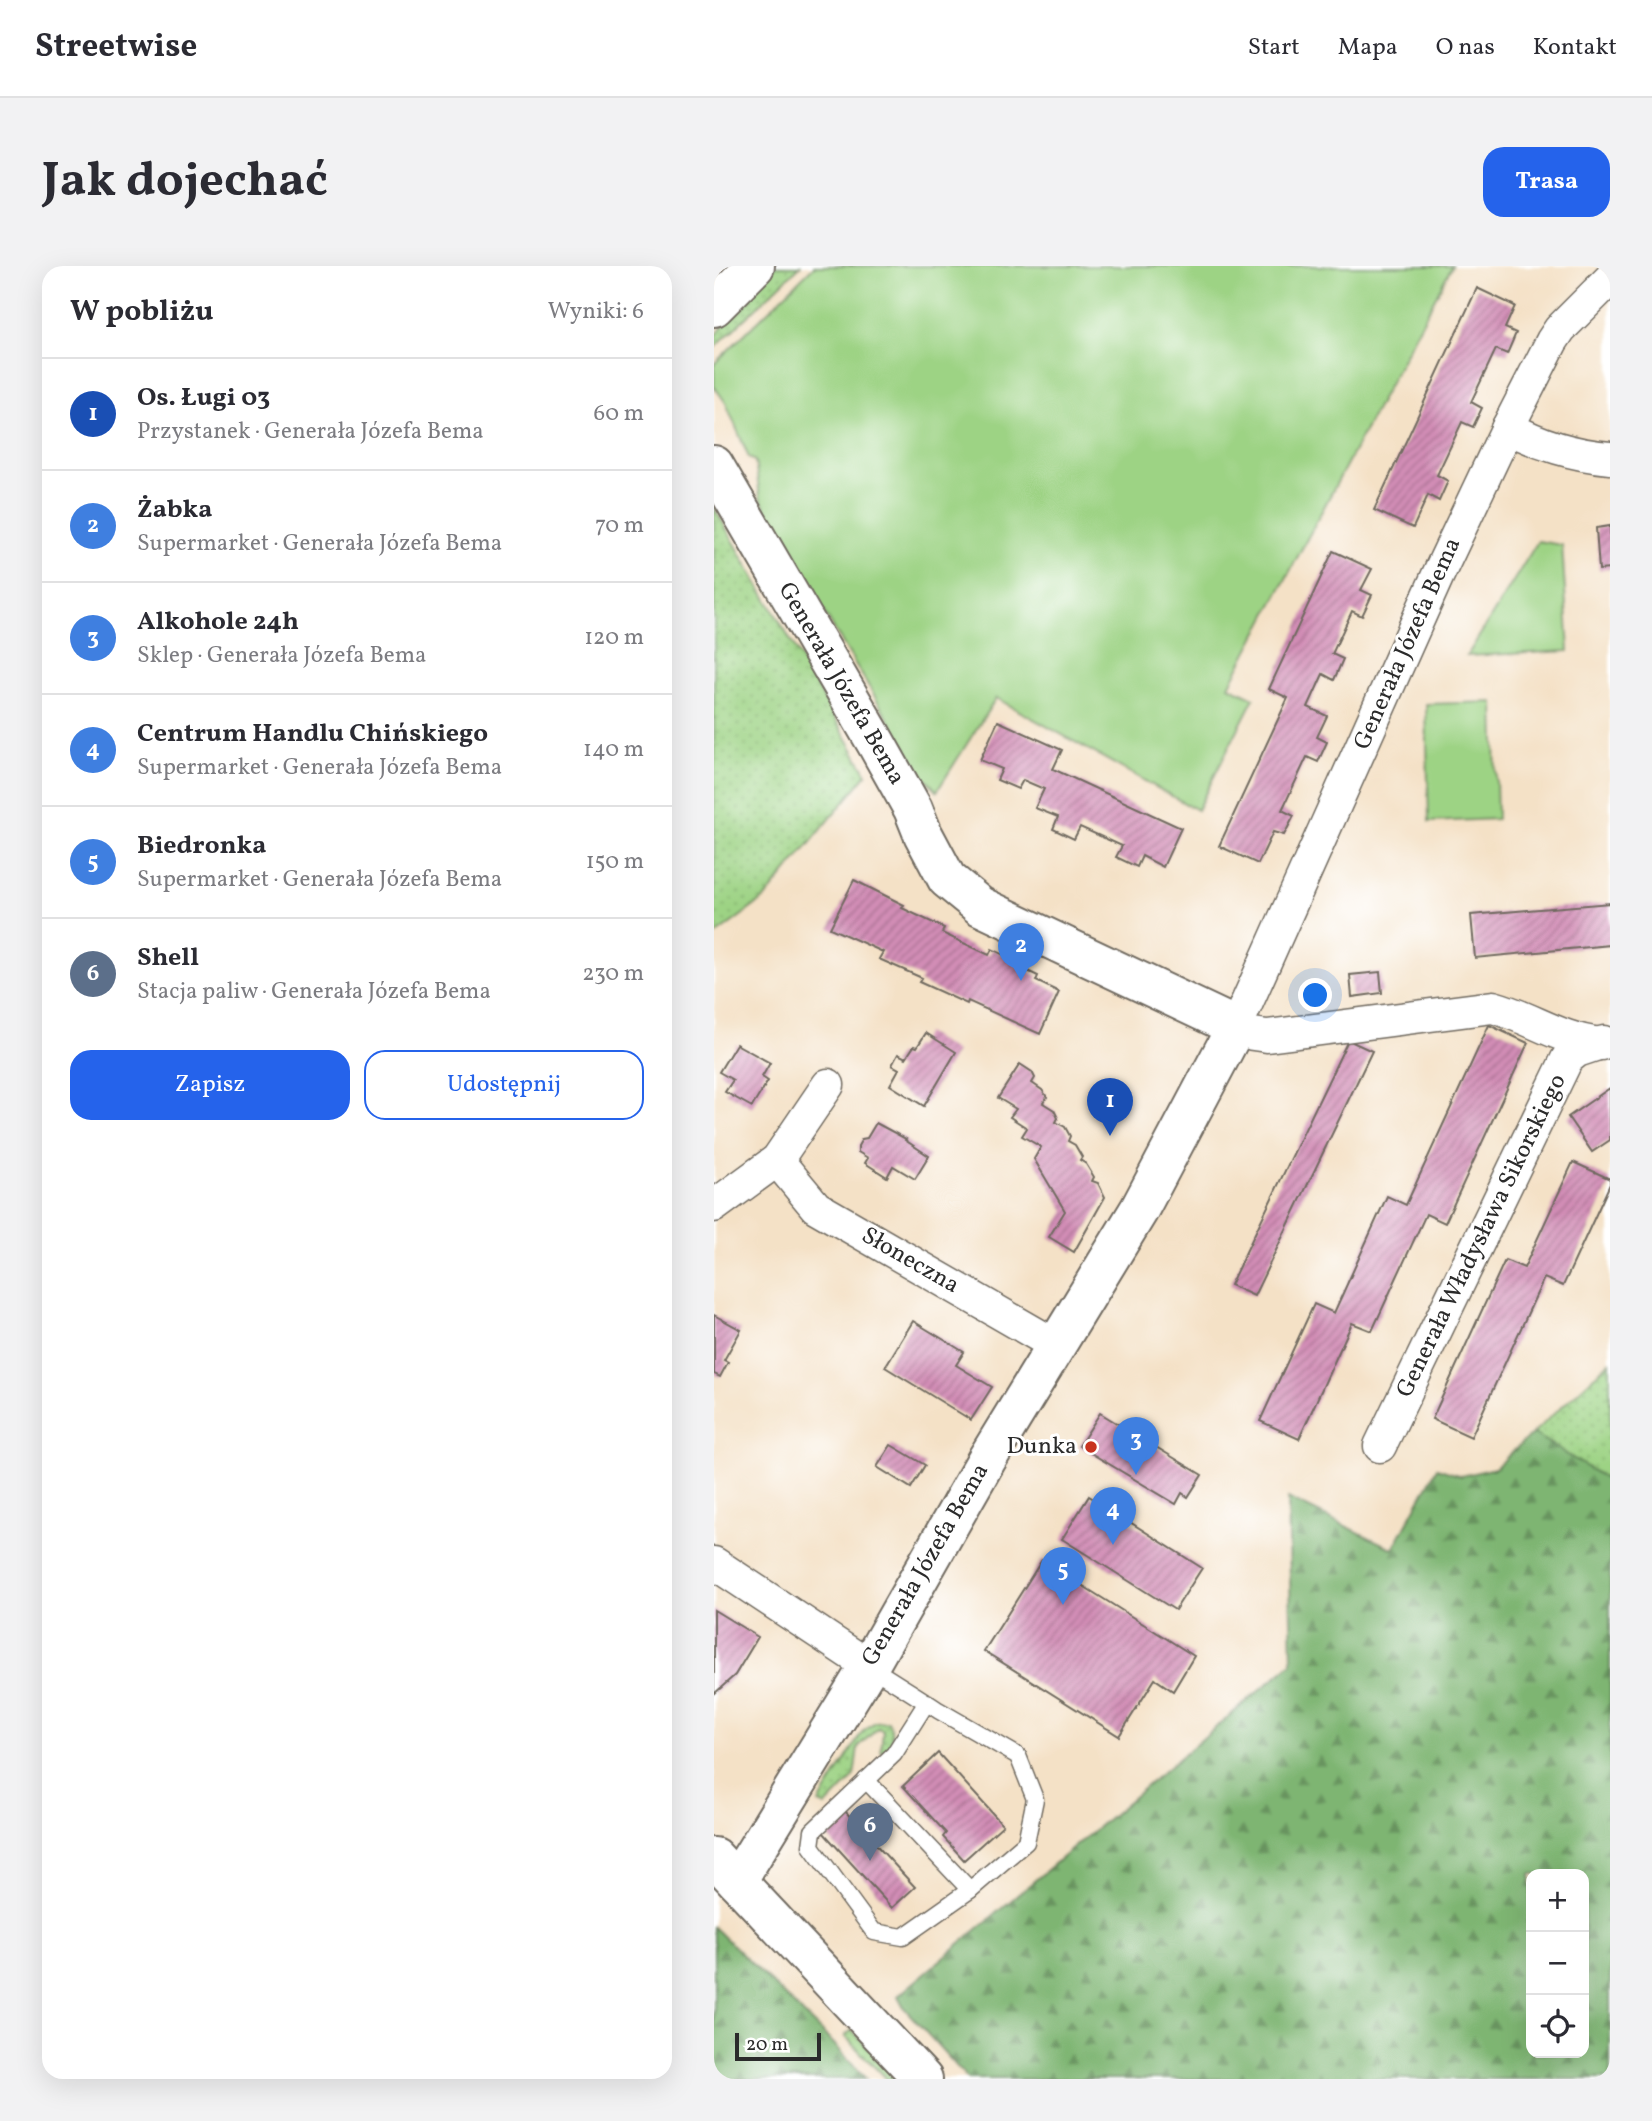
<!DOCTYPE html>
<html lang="pl">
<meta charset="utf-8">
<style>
body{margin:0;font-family:Vollkorn,serif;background:#f2f2f3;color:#2b2b33}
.controls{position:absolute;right:21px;bottom:21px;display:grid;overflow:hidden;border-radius:14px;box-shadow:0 7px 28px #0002}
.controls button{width:63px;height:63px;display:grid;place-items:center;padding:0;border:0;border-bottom:2px solid #e1e1e2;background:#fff;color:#2b2b33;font:35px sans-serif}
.scale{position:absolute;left:21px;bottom:18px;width:86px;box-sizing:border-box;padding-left:7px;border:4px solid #2b2b2b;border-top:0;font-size:19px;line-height:24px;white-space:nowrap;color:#2b2b2b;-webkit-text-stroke:5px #fff;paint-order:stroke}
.you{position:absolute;left:602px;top:730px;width:24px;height:24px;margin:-18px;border:5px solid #fff;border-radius:50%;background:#1a73e8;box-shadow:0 0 0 10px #1a73e833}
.badge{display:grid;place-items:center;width:46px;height:46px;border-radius:50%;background:#2563eb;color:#fff;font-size:23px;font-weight:700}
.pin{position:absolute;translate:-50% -58px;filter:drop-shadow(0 2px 4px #0008)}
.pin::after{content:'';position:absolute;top:37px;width:24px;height:21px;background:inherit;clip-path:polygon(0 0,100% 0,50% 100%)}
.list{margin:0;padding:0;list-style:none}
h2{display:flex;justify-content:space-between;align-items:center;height:91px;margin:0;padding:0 28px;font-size:30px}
h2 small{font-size:23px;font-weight:400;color:#7c7c81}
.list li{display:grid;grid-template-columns:46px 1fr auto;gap:21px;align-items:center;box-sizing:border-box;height:112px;padding:0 28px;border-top:2px solid #e1e1e2}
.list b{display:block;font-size:26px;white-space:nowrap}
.list p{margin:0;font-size:23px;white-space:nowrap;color:#7c7c81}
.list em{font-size:23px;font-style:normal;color:#7c7c81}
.actions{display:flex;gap:14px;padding:21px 28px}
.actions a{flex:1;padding:16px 0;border:2px solid #2563eb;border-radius:21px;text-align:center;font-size:24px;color:#2563eb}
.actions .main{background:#2563eb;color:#fff}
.icon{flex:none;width:38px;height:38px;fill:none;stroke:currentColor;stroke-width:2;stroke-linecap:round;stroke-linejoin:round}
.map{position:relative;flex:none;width:896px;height:1813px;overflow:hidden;border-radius:21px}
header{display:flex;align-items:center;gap:42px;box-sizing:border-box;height:98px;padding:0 35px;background:#fff;border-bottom:2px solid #e1e1e2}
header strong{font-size:33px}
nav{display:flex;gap:38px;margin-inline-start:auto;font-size:24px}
.intro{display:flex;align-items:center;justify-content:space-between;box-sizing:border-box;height:168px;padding:0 42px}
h1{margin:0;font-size:49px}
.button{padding:18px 32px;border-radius:21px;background:#2563eb;color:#fff;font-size:24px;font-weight:700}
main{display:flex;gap:42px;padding:0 42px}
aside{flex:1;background:#fff;border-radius:21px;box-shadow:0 7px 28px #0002}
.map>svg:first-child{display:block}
.grass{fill:url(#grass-dots);stroke:#647f58;stroke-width:2}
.forest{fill:url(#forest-firs);stroke:#54704e;stroke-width:2;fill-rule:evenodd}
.park{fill:#9dd384;stroke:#647f58;stroke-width:2}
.building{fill:url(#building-hatch)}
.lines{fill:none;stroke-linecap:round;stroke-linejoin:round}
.lane-casing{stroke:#716b61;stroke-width:19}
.street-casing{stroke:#716b61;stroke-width:35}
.secondary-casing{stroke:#716b61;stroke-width:42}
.lane{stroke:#fff;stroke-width:16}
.street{stroke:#fff;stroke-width:32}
.secondary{stroke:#fff;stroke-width:38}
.poi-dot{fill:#c8321e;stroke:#fff;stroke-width:2.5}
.labels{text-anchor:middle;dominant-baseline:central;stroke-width:6;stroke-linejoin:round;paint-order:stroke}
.street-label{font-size:24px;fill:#2b2b2b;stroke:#fff}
.poi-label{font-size:24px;fill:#2b2b2b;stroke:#fff;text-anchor:end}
</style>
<header>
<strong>Streetwise</strong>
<nav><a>Start</a><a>Mapa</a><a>O nas</a><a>Kontakt</a></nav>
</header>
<div class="intro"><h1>Jak dojechać</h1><a class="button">Trasa</a></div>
<main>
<aside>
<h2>W pobliżu<small>Wyniki: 6</small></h2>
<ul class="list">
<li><span class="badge" style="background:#1a4fb4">1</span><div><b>Os. Ługi 03</b><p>Przystanek · Generała Józefa Bema</p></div><em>60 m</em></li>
<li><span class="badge" style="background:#3f7fe0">2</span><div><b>Żabka</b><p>Supermarket · Generała Józefa Bema</p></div><em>70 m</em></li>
<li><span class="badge" style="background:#3f7fe0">3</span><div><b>Alkohole 24h</b><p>Sklep · Generała Józefa Bema</p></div><em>120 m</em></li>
<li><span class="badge" style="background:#3f7fe0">4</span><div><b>Centrum Handlu Chińskiego</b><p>Supermarket · Generała Józefa Bema</p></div><em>140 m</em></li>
<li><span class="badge" style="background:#3f7fe0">5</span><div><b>Biedronka</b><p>Supermarket · Generała Józefa Bema</p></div><em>150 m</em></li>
<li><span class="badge" style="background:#5c6f8a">6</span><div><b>Shell</b><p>Stacja paliw · Generała Józefa Bema</p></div><em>230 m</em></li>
</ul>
<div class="actions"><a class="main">Zapisz</a><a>Udostępnij</a></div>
</aside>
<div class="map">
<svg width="896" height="1813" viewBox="0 0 896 1813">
<defs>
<pattern id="grass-dots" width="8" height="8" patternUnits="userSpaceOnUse" patternTransform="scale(1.75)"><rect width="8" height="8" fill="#9dd384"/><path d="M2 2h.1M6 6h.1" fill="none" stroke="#87b572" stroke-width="1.8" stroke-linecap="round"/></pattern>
<pattern id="forest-firs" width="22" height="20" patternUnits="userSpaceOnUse" patternTransform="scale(1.75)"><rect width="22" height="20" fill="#7eb572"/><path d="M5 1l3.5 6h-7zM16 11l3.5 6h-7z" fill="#67935e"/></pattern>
<pattern id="building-hatch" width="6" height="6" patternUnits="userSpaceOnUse" patternTransform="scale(1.75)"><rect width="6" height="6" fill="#d28db6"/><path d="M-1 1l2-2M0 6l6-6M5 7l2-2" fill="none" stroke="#ab7394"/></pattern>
</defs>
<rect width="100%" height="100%" fill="#fff"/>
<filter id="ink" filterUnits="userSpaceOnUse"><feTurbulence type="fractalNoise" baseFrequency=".0143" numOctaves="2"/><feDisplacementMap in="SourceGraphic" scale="14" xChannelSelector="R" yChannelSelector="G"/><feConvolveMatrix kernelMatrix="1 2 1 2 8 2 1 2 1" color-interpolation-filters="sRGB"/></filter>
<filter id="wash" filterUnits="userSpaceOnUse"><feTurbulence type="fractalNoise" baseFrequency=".00686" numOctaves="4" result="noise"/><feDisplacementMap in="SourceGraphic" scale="28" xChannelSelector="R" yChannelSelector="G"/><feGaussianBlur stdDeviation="1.57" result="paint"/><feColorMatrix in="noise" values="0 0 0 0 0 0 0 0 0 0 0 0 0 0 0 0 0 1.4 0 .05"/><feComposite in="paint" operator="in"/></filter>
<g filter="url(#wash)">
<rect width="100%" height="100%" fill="#f4e1c6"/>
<g class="grass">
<polygon points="60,0 86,0 0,82 0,70 37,33 32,27"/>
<polygon points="0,241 153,508 51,632 0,670"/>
<polygon points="896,1096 896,1216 819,1167"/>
<path d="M174,1455c5,11 6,24 -5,31l-2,-1 2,-21 -5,-2 -20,19 -4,30 -28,29 -7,-3 44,-72 12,-9z"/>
<polygon points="138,1764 183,1813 172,1813 131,1770"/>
</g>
<g class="forest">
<path d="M819,1167l77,49v597h-642l-63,-70 -7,-13 394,-333 -4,-165 105,51 44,-81 24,8 34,-8zM870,1608v179h-53v-179z"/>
<polygon points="0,1661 120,1778 152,1813 0,1813"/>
</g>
<g class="park">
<polygon points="100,0 738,0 515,420 540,432 483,544 282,432 223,525 208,509 69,278 46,231 41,195 35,192 12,137 0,120 0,98"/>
<polygon points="824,275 848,279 855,385 753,390"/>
<polygon points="780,436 783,553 715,556 712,438"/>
</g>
<g id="blocks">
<g class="building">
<polygon points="763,22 801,40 791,62 802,67 793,88 782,83 757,136 768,142 759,161 748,156 723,209 734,215 725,235 714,229 699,262 660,244"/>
<polygon points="896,260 896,303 885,304 882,262"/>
<polygon points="619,285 658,303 647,324 658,329 648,350 638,345 618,388 629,393 620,414 609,408 594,441 613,450 603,471 613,476 604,496 593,491 568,544 580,550 570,569 559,566 544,598 505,580 574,432 555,423"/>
<polygon points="284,455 348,484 339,503 467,562 449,601 428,590 423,601 402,591 408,580 366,561 360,573 339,563 344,551 321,542 330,523 309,514 304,523 283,514 288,503 266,494"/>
<polygon points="140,614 190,639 188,642 230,662 228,667 275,689 278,683 303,695 301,699 324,710 322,715 345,726 326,768 254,735 253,738 205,716 208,712 165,693 169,686 116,662"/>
<polygon points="896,637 896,679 761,692 757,649"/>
<polygon points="666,706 668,727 638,731 636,709"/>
<polygon points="775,759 814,777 731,957 712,948 658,1065 638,1057 585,1173 546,1155 600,1038 620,1047 673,930 692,939"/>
<polygon points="212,767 242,786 210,840 176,819 185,803 178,799 184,788 192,792 200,780 203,781"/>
<polygon points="634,774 658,785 540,1030 516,1019"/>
<polygon points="22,778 56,797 48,811 54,815 38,841 11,826 19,814 5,806"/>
<polygon points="306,798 318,806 321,812 318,817 328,824 333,831 329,837 340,844 344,852 342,856 351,861 356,870 354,875 361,879 368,891 366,894 372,898 380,911 378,915 384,917 391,931 360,986 335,971 351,945 320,893 327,881 308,870 313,862 296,851 302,843 284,832"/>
<polygon points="896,822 896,874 878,886 854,851"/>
<polygon points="162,857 192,873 191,874 215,890 201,913 179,900 173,911 151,897 154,892 144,886 144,880 148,873 153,872"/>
<polygon points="859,896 896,913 896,918 849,1020 830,1012 757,1171 718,1153 791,994 810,1002"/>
<polygon points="0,1049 27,1064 10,1094 14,1096 6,1111 0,1108"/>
<polygon points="199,1055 250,1086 242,1099 278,1121 257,1154 171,1101"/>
<polygon points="386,1147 488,1209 474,1231 468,1227 462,1238 365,1180"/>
<polygon points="177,1179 211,1199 197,1222 163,1201"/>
<polygon points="375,1230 488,1302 461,1344 348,1273"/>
<polygon points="328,1294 480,1390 459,1425 441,1413 405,1470 270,1385"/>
<polygon points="0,1344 44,1371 21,1409 0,1428"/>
<polygon points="224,1487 289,1559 250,1594 229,1571 232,1567 189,1520"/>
<polygon points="130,1544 201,1621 178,1642 108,1565"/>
</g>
</g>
</g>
<g filter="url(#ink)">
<use href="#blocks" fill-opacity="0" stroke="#716b61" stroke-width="2"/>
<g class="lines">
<g class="lane-casing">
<g id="lane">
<path d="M155,1400c23,15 47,29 69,44l80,46 17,43 -9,43 -56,48 -67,47 -29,-5 -63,-86 2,-15 81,-77 33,-52"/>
<polyline points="152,1514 256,1624"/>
</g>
</g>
<g class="street-casing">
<g id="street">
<path d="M794,161c30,17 67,28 102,31"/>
<path d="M887,778c-43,-5 -68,-26 -108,-37l-226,29 -14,-2 -17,-7 202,-452 70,-148 44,-86 8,-12 50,-50"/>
<polyline points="63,894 102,941 343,1080"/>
<polyline points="0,940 63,894 114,819"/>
<polyline points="666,1180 853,793 863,785 890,776"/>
<polyline points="0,1297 155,1400"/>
</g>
</g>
<g class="secondary-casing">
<g id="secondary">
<polyline points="0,41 41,0"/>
<polyline points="0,199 162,477 199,543 209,568 233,613 266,640 522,761 425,944 273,1193 155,1400 23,1615"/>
<polyline points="0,1591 209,1813"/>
</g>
</g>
<use href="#lane" class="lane"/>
<use href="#street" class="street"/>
<use href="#secondary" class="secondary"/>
</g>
</g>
<circle class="poi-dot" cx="377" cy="1181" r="7"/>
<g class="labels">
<g class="street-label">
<text transform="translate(694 378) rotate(-66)">Generała Józefa Bema</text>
<text transform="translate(127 418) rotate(60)">Generała Józefa Bema</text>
<text transform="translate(768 970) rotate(-64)">Generała Władysława Sikorskiego</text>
<text transform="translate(196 995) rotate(30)">Słoneczna</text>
<text transform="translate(212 1299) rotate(-60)">Generała Józefa Bema</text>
</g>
<g class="poi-label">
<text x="363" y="1181">Dunka</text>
</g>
</g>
</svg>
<div class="controls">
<button>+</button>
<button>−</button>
<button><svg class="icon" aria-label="locate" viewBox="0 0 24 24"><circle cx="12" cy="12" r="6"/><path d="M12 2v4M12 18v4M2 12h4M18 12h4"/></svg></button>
</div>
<div class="scale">20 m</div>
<div class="you"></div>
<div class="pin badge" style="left:396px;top:870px;background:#1a4fb4">1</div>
<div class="pin badge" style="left:307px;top:715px;background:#3f7fe0">2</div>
<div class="pin badge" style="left:422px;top:1209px;background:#3f7fe0">3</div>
<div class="pin badge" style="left:399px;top:1279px;background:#3f7fe0">4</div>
<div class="pin badge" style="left:349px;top:1339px;background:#3f7fe0">5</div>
<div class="pin badge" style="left:156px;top:1595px;background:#5c6f8a">6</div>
</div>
</main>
